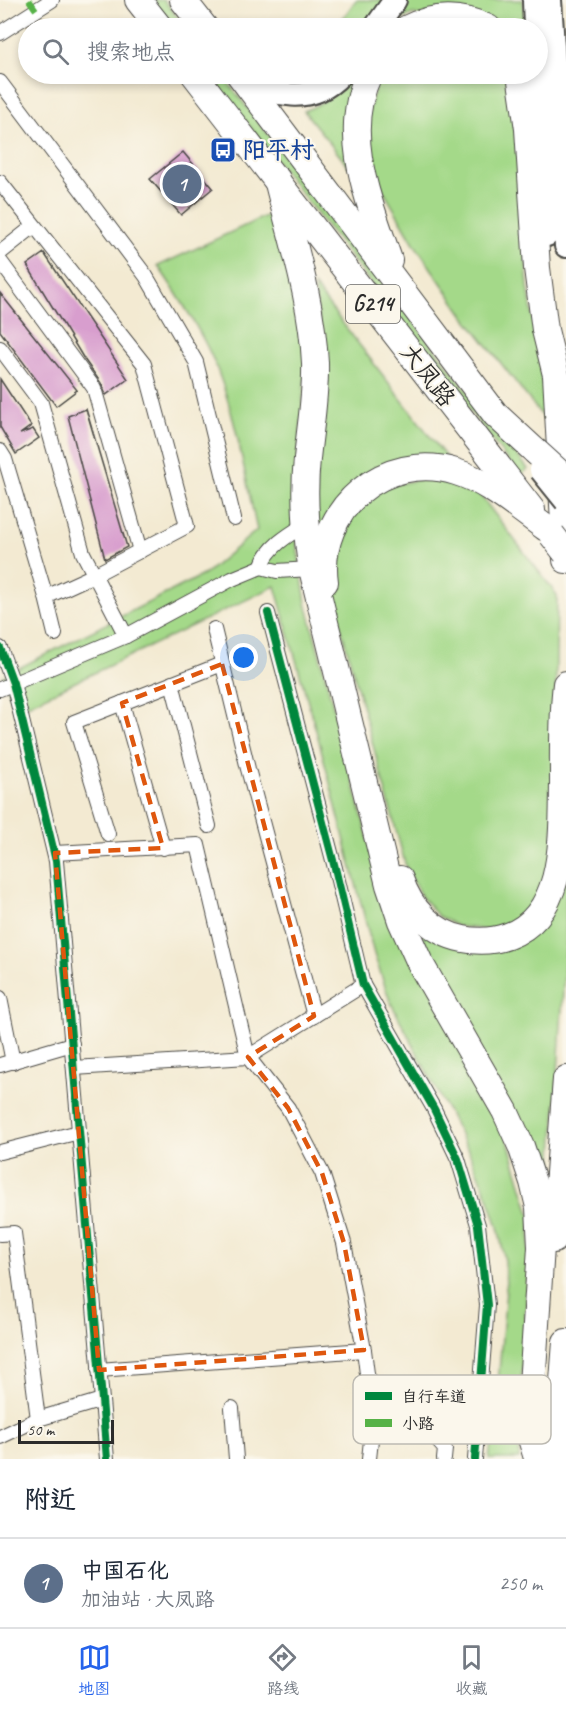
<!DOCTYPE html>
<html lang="zh">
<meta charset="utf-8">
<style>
body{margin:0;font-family:Caveat,"LXGW WenKai TC",sans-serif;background:#f6f6f7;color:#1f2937}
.scale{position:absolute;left:18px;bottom:15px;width:96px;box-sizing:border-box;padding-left:6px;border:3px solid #2b2b2b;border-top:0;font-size:16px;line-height:21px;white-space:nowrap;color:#2b2b2b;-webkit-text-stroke:4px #fbf7ec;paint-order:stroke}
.you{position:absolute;left:244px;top:658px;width:21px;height:21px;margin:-15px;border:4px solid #fff;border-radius:50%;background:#1a73e8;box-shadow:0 0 0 9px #1a73e833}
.badge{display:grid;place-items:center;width:39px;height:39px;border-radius:50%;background:#2563eb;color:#fff;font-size:20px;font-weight:700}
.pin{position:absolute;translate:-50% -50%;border:3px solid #fff;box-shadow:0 2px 6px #0006}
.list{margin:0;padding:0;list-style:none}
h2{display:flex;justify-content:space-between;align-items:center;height:78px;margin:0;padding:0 24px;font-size:26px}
h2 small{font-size:20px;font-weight:400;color:#747a83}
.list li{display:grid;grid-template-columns:39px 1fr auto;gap:18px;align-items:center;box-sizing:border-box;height:90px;padding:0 24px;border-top:2px solid #e0e1e3}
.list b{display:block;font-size:22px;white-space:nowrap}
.list p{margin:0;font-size:20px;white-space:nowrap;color:#747a83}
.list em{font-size:20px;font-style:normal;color:#747a83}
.icon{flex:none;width:33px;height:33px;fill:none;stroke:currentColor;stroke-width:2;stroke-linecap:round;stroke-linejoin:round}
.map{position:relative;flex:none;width:566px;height:1459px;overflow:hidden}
.search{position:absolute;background:#fff;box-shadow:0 3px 9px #0003;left:18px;right:18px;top:18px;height:66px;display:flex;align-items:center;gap:15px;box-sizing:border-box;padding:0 21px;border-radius:33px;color:#747a83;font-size:22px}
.sheet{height:168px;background:#fff}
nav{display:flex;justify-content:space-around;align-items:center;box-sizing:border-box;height:84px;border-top:2px solid #e0e1e3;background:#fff;font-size:16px;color:#747a83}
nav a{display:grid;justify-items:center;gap:3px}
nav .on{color:#2563eb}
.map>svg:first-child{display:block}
.green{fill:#a4d989;stroke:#68825a;stroke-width:1.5}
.building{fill:#d89ece}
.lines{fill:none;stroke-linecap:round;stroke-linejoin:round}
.street-casing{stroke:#494844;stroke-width:16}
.primary-casing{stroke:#494844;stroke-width:26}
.highway-casing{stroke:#494844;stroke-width:28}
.street{stroke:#fff;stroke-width:14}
.primary{stroke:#fff;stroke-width:22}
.highway{stroke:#fff;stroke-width:26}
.primary-bridge-casing{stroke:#494844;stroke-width:26;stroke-linecap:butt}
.highway-bridge-casing{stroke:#494844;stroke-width:28;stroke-linecap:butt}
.primary-bridge{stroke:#fff;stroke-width:22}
.highway-bridge{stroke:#fff;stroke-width:26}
.quiet{stroke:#56b246;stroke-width:6;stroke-dasharray:12 6;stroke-linecap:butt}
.cycleway-casing{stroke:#fbf7ec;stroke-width:11}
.cycleway{stroke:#00873e;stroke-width:8}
.marked{fill:none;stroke:#df570e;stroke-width:4.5;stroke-dasharray:12 8;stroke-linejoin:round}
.labels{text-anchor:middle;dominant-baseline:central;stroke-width:4.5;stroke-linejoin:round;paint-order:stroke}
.shield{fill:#fbf7ec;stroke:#696865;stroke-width:1.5}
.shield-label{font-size:22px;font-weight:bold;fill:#2b2b2b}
.transit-label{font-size:24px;font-weight:bold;fill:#164399;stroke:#fbf7ec;text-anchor:start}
.street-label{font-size:24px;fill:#2b2b2b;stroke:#fbf7ec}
.key{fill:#fbf7ec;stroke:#bdbab2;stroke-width:1.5}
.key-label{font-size:16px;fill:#2b2b2b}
</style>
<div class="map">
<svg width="566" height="1459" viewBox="0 0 566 1459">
<rect width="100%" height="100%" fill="#fbf7ec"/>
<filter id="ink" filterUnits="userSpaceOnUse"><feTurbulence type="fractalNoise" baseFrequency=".0167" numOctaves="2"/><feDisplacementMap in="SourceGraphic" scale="12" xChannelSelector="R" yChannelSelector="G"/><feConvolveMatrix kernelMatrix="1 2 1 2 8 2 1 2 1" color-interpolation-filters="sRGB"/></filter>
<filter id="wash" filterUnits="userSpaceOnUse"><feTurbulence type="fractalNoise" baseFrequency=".008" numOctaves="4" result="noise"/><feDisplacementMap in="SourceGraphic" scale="24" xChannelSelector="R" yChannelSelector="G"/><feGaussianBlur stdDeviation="1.35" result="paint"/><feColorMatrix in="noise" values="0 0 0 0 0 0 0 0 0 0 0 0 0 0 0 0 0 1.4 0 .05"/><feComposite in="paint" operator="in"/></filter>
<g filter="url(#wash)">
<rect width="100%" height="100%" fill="#f3ead2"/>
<g class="green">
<polygon points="152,0 164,0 186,28 174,28"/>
<polygon points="356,0 387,0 367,28 330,28 343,18"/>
<polygon points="404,0 523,0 525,28 501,28 494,23 412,14 390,26"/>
<polygon points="209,74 221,74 528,469 520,476"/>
<polygon points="286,74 332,74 320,84 281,85"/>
<path d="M354,74h2l-8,92 -44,-55c20,-8 37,-20 50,-37z"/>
<polygon points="379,74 511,74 528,286 549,425 462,313 415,245 377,180 371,164 366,121"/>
<path d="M270,214l10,23 27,114 -14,169 13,83 76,289 125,246 24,79 -12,206v36h-30l8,-64 9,-105 -1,-29 -7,-34 -10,-30 -20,-47 -78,-149 -16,-47 -55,-213 -44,-155 -260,125 -12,-35 202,-102 52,-44c-13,-57 -21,-119 -45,-173 -15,-33 -34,-62 -54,-91z"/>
<polygon points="314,286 446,457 422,458 315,534 316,457 325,422 327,373"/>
<polygon points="432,477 477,491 557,595 553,857 547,885 522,919 486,930 457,926 438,916 421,896 406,867 335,605 332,588 336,538 377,488"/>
<polygon points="566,874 566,941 549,1220 417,925 482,950"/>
</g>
<g id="blocks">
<g class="building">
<polygon points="183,152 213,188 181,215 150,179"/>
<polygon points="44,253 128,379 106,395 101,383 84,359 27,265"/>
<polygon points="0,293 77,390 56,406 0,331"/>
<polygon points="0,379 31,426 20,434 33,429 39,438 16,454 0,427"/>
<polygon points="86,409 127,547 105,559 68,416"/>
</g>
</g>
</g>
<g filter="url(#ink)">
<use href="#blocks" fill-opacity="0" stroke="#494844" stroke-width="1.5"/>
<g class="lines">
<g class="street-casing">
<g id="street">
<polyline points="0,33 52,0"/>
<polyline points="0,82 146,276 196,362 234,519"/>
<polyline points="0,182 144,364 187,526 94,575 46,597"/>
<polyline points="0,253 34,226"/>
<polyline points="0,261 94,388 140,551"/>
<polyline points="0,348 41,403 83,553 126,636"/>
<polyline points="0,451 5,459 46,597 55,634"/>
<path d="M261,567c7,-20 27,-32 45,-43"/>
<polyline points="268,613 335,868 363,985 434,1109 458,1159 478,1225 487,1305 475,1459"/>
<polyline points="214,629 248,769 314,1016"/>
<polyline points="0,648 13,683 56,861 107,1459"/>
<polyline points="172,683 209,826"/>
<polyline points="0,689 126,636 232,579 261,567 277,571 311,569"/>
<polyline points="122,703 163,848"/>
<polyline points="108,834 74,722 222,664"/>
<polyline points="55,853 198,845 248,1057 288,1108 322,1173 344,1243 364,1350 373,1421 369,1459"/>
<polyline points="0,998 13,1062"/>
<polyline points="0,1065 72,1044"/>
<polyline points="74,1068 248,1057 363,985"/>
<polyline points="0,1152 79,1132"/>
<polyline points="0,1234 14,1233 38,1419"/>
<polyline points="99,1370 364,1350"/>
<polyline points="232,1408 236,1459"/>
<polyline points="373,1421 429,1431 445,1449 444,1459"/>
<polyline points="0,1437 38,1419 102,1400"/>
</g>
</g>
<g class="primary-casing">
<g id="primary">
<polyline points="534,0 535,28"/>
<polyline points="550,0 566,246"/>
<polyline points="375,28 395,0"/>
<polyline points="538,65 547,235"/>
<path d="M241,74c31,24 71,31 100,0"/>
</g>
</g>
<g class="highway-casing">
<g id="highway">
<polyline points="138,0 160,28"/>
<polyline points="183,0 205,28"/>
<path d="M408,28c26,-13 54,-13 80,0"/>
<polyline points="194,74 532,510"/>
<polyline points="239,74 496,415 535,451"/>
<path d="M369,74c-29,60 0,127 20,186"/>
<polyline points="520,74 528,129 537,268 545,330 556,375 566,560"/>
<path d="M277,179c15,62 35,120 38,184 1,33 -5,64 -8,96 -4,36 -1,71 4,106l78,320 12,36 19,42 85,148 16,35 12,36 6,25 2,40 -12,185 8,26"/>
<path d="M325,582c-10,-73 60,-132 131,-110 33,10 62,36 90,56"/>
<path d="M400,879c10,30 32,54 63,60 15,3 31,2 45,-3 58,-21 54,-101 55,-152 0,-34 -1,-67 3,-100"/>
<polyline points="554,1240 566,1079"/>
<polyline points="557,1459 566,1342"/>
</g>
</g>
<use href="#street" class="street"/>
<use href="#primary" class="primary"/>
<use href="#highway" class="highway"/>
<g class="primary-bridge-casing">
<polyline id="primary-bridge" points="541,470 566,501"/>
</g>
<g class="highway-bridge-casing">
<g id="highway-bridge">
<polyline points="535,451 566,479"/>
<polyline points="552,535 566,553"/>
</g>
</g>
<use href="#primary-bridge" class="primary-bridge"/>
<use href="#highway-bridge" class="highway-bridge"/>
<polyline class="quiet" points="29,0 36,10"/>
<g class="cycleway-casing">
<g id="cycleway">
<polyline points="268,613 335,868 363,985 434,1109 458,1159 478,1225 487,1305 475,1459"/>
<polyline points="0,648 13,683 56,861 107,1459"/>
</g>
</g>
<use href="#cycleway" class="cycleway"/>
</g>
</g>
<path class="marked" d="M222,664l92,352 -66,41 40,51 34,65 22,70 20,107 -265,20 -44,-517 108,-5 -41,-145z"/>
<defs>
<g id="bus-square" transform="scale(1.35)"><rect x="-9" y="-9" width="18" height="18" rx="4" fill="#1a4fb4" stroke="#fbf7ec"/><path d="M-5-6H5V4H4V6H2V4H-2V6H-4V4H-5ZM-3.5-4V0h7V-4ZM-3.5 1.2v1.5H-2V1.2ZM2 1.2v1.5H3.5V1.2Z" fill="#fff"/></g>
</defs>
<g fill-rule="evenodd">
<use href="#bus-square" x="223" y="150"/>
</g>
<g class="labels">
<rect class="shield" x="346" y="285" width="54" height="38" rx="4.5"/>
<g class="shield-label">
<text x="373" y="304">G214</text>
</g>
<g class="transit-label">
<text x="242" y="150">阳平村</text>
</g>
<g class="street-label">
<text transform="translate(428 375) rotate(52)">大凤路</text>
</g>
</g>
<rect x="353" y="1375" width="198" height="69" rx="9" class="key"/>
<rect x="365" y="1392" width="27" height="8" fill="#00873e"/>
<rect x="365" y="1419" width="27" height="8" fill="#56b246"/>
<g class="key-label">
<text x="402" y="1402">自行车道</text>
<text x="402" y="1429">小路</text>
</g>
</svg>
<div class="scale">50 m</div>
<div class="you"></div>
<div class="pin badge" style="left:182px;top:184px;background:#5c6f8a">1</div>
<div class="search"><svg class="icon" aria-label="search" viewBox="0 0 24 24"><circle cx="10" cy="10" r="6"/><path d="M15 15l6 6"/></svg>搜索地点</div>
</div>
<section class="sheet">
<h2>附近<small></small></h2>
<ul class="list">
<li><span class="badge" style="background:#5c6f8a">1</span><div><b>中国石化</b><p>加油站 · 大凤路</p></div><em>250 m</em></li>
</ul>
</section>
<nav>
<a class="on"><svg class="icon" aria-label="map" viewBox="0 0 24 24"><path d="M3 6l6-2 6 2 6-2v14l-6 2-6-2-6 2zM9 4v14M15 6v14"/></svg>地图</a>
<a><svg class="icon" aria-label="directions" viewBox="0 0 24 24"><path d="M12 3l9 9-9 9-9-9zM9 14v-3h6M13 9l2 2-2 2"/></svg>路线</a>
<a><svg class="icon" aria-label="saved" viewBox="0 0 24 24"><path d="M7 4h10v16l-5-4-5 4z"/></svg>收藏</a>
</nav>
